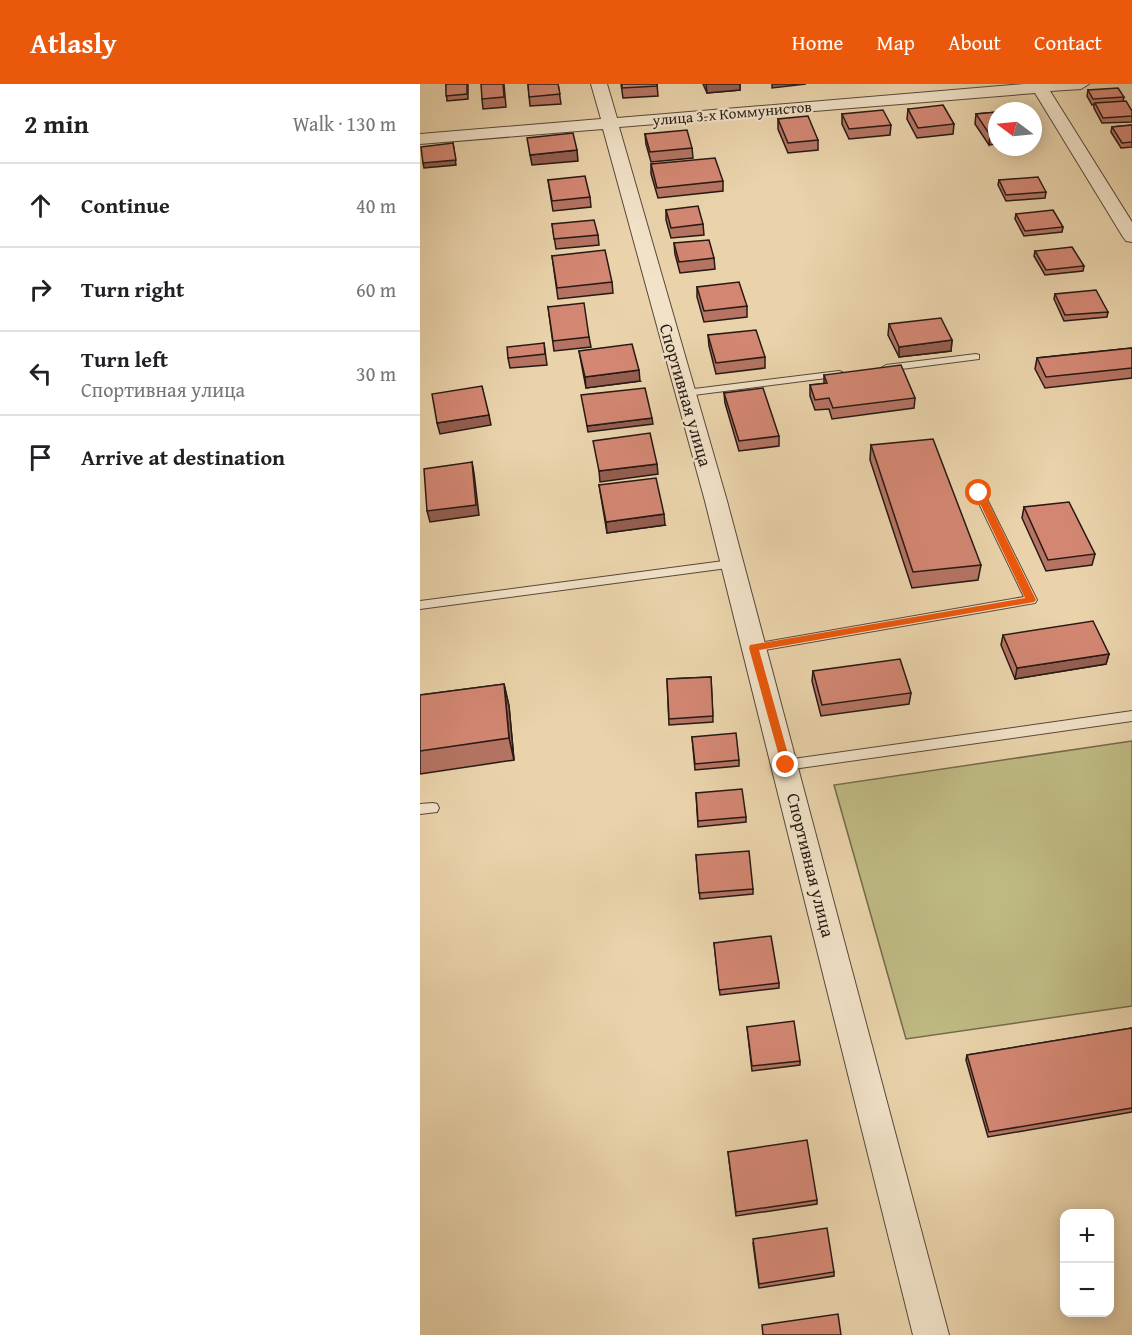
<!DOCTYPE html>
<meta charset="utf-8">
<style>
body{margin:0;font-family:"Gentium Book Plus",serif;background:#f6f6f6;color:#202124}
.controls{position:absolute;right:18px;bottom:18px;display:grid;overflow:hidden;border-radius:12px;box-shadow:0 3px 15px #0003}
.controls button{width:54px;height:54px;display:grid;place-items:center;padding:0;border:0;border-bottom:2px solid #e0e0e0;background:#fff;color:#202124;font:30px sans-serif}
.compass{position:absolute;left:568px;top:18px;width:54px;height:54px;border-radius:50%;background:#fff;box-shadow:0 3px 15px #0003;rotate:286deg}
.stop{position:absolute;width:18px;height:18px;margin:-14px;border:4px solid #ea580c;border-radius:50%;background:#fff}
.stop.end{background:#ea580c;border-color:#fff;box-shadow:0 2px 6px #0008}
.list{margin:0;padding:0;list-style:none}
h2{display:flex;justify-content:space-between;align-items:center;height:78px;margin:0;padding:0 24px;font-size:26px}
h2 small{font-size:20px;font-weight:400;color:#757577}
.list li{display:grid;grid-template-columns:39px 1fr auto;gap:18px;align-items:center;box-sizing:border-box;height:84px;padding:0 24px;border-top:2px solid #e0e0e0}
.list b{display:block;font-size:22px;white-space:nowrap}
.list p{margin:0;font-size:20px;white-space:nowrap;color:#757577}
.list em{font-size:20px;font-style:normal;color:#757577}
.icon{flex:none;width:33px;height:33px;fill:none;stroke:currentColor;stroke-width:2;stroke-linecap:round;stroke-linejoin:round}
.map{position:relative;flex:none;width:712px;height:1251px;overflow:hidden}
header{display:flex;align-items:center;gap:36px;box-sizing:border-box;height:84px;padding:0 30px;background:#ea580c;color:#fff}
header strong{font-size:28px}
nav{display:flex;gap:33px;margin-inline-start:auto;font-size:21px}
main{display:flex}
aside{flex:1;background:#fff}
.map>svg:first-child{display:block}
.green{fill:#bfba83;stroke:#736a4c;stroke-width:1.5}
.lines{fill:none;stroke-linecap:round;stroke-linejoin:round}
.lane-casing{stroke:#58483a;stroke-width:2}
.street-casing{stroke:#58483a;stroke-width:2}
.lane{fill:#f1e2c8;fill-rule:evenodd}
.street{fill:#f1e2c8;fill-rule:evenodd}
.wall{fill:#b57463;stroke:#271914;stroke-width:1.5}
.shaded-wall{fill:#945e50;stroke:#271914;stroke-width:1.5}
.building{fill:#d38773;stroke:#271914;stroke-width:1.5}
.route{fill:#ea580c}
.labels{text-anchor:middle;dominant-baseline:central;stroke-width:4.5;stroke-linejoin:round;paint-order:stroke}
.far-street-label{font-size:15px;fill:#271914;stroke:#f1e2c8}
.street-label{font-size:18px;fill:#271914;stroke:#f1e2c8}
</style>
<header>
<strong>Atlasly</strong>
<nav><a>Home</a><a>Map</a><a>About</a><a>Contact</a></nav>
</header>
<main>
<aside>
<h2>2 min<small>Walk · 130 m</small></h2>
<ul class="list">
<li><svg class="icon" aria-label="ahead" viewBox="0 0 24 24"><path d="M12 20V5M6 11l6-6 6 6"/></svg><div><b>Continue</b></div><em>40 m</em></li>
<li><svg class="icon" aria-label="right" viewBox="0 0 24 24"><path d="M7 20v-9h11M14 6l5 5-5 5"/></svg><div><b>Turn right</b></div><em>60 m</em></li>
<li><svg class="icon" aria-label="left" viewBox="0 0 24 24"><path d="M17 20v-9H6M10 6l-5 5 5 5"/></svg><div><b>Turn left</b><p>Спортивная улица</p></div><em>30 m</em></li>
<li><svg class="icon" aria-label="arrive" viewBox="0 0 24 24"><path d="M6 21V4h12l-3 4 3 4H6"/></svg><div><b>Arrive at destination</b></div></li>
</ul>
</aside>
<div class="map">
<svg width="712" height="1251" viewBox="0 0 712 1251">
<rect width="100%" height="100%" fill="#ead3ab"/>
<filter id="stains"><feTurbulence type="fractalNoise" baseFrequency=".00333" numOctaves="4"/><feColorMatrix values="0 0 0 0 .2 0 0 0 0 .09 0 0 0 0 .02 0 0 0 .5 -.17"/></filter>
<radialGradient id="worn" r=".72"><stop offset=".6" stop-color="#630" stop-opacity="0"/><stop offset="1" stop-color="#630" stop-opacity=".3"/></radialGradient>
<polygon class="green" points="712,657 712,922 486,955 414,701"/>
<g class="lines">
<g class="lane-casing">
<g id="lane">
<polygon points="556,270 559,271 559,275 466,287 461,284 466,281"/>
<polygon points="419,287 422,288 422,292 266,312 261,309 266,306"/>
<polygon points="559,406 564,409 617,516 615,519 333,568 329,567 327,564 333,560 604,513 554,409"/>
<polygon points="311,476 315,477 316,480 315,483 0,525 0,517"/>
<polygon points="712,627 712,637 366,686 362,684 360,681 362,678 366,676"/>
<polygon points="13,719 17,720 19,724 17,728 0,730 0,720"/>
</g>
</g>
<g class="street-casing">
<polygon id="street" points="171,0 187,0 197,34 604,0 669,0 661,5 630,7 712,138 712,158 706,157 703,153 615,9 199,43 307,417 529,1251 493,1251 285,417 183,45 0,60 0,50 181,35"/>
</g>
<use href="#lane" class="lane"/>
<use href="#street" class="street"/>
</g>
<g class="wall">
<polygon points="26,0 48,0 48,15 27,17"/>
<polygon points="84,0 86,23 63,25 62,15"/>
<polygon points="108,0 138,0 141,20 110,22"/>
<polygon points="201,0 237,0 238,12 203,14"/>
<polygon points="283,0 320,0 320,6 287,9"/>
<polygon points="668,6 704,13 703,17 712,27 712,38 682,39 674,24 674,20 672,21 667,12"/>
<polygon points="488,25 534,40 533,50 497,54 487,35"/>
<polygon points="577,28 569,61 555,40 556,30"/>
<polygon points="422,30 471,41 470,51 429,55 422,40"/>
<polygon points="358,35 398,56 398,66 368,69 358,45"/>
<polygon points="712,41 712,63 701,64 691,48 692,43"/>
<polygon points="225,50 272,64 273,74 231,78 226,60"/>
<polygon points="231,80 303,97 303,107 238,114 231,90"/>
<polygon points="128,96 170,113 171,123 133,127"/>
<polygon points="579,96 626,108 625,114 586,117 578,101"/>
<polygon points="246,126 283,140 284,151 251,154 246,136"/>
<polygon points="596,130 643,143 642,148 604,152 595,135"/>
<polygon points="132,140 178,151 179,161 136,165"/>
<polygon points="254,159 294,174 295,185 260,189 255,170"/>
<polygon points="615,167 664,182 663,187 625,191 614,172"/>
<polygon points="132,172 192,198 193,209 138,215"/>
<polygon points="277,203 327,222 327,233 284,238 277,213"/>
<polygon points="635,210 688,228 687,233 644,237 634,215"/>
<polygon points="128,223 169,253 171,263 134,267"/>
<polygon points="469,240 532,256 531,267 479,273 468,251"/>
<polygon points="288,251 345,273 345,284 296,290 289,262"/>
<polygon points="124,259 127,281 90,284 88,274"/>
<polygon points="712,264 712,294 625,304 615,285 617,274"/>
<polygon points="159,267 220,297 166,304"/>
<polygon points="404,291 495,314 494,324 412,335 409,325 395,326 390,312 390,301 404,300"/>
<polygon points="304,309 359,352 359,362 319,367 305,319"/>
<polygon points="451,361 561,481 558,496 492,504 450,376"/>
<polygon points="179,401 245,441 187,449"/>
<polygon points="604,423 675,470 672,481 626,487 602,434"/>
<polygon points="583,551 689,570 686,580 595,595 581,561"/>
<polygon points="393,587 491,609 489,620 401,632 392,597"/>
<polygon points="291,593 293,638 249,641 247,595"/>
<polygon points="84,600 89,622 94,676 0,690 0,611"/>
<polygon points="272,653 319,676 319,682 275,686"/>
<polygon points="276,709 326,733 326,738 278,743"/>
<polygon points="276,771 333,805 333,810 280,815"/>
<polygon points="294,859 359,899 359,904 300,911"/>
<polygon points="327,943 380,977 380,981 332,987"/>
<polygon points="712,944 712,1028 568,1053 546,976 547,971"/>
<polygon points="308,1068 397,1116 397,1120 316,1132"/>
<polygon points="333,1159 414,1188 414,1192 339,1204"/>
</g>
<g class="shaded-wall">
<polygon points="286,0 320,0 320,6 287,9"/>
<polygon points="352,0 386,0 352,4"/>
<polygon points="577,50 577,60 569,61 570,51"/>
<polygon points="33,59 36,81 4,84 3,79"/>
<polygon points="157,66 158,77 112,81 110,71"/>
<polygon points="532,256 531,267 479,273 479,263"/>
<polygon points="219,286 220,297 166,304 165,293"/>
<polygon points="69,331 71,341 20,350 17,339"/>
<polygon points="232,334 233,340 168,348 167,342"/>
<polygon points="52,378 54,389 59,431 10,438 7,427"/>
<polygon points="237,380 238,390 180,398 179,387"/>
<polygon points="244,430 245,441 187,449 186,438"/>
<polygon points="689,570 686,580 595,595 597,584"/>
<polygon points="84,600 89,622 94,676 89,654"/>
</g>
<g class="building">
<polygon points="26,0 47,0 47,10 26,12"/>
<polygon points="61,0 83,0 84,13 62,15"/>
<polygon points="108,0 138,0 140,10 109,13"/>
<polygon points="202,0 237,0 237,2 202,4"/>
<polygon points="698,4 704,13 673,15 668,6"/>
<polygon points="706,17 712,27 712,32 683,34 675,19"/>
<polygon points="523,21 534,40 498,44 488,25"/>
<polygon points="463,26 471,41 429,45 422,30"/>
<polygon points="577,28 577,50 570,51 556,30"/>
<polygon points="388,32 398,56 368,59 358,35"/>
<polygon points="712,41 712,58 702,59 692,43"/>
<polygon points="267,46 272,64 230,68 225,50"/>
<polygon points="153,49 157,66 110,71 107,54"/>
<polygon points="33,59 36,76 3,79 1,63"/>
<polygon points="295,74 303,97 237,104 231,80"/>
<polygon points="165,92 170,113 132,117 128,96"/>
<polygon points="618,93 626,108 586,111 579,96"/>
<polygon points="278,122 283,140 251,144 246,126"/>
<polygon points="633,126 643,143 605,147 596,130"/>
<polygon points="174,136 178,151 134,155 132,140"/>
<polygon points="289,156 294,174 259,178 254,159"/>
<polygon points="652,163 664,182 626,186 615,167"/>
<polygon points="185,166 192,198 137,204 132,172"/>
<polygon points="319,198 327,222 284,227 277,203"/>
<polygon points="676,206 688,228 645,231 635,210"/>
<polygon points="164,219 169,253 133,257 128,223"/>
<polygon points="521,234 532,256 479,263 469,240"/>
<polygon points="336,246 345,273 296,279 288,251"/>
<polygon points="124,259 125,270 88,274 87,263"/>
<polygon points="212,260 219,286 165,293 159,267"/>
<polygon points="712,264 712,284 626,293 617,274"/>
<polygon points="481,281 495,314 413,324 409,314 395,316 390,301 407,299 404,291"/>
<polygon points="62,302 69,331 17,339 12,310"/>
<polygon points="225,304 232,334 167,342 161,311"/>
<polygon points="343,304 359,352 319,357 304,309"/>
<polygon points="230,349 237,380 179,387 173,357"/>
<polygon points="513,355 561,481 493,488 451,361"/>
<polygon points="52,378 56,421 7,427 4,385"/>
<polygon points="236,394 244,430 186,438 179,401"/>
<polygon points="649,418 675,470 628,476 604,423"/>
<polygon points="673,537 689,570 597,584 583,551"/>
<polygon points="480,575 491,609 402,621 393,587"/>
<polygon points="291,593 293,632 249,635 247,595"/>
<polygon points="84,600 89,654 0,667 0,611"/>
<polygon points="316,649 319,676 275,680 272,653"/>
<polygon points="322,705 326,733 278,737 276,709"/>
<polygon points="329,767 333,805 279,809 276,771"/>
<polygon points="351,852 359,899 299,906 294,859"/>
<polygon points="374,937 380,977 332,982 327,943"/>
<polygon points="712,944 712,1024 569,1048 547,971"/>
<polygon points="387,1056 397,1116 316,1128 308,1068"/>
<polygon points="407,1144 414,1188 339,1200 333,1155"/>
<polygon points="418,1230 421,1251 343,1251 342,1241"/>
</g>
<polygon class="route" points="556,407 564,409 616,516 614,518 339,566 371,681 366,684 362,683 329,564 330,561 605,514 555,409"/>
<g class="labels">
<g class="far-street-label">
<text transform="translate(312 29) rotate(-5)">улица 3-х Коммунистов</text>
</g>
<g class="street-label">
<text transform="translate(266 311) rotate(74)">Спортивная улица</text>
<text transform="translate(391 781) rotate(76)">Спортивная улица</text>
</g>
</g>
<rect width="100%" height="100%" filter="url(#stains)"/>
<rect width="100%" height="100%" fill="url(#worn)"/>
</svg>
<div class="controls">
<button>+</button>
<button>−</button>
</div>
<svg class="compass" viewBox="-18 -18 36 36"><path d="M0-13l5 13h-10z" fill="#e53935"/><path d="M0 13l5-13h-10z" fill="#757577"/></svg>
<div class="stop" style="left:559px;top:409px"></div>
<div class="stop end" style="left:366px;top:681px"></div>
</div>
</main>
